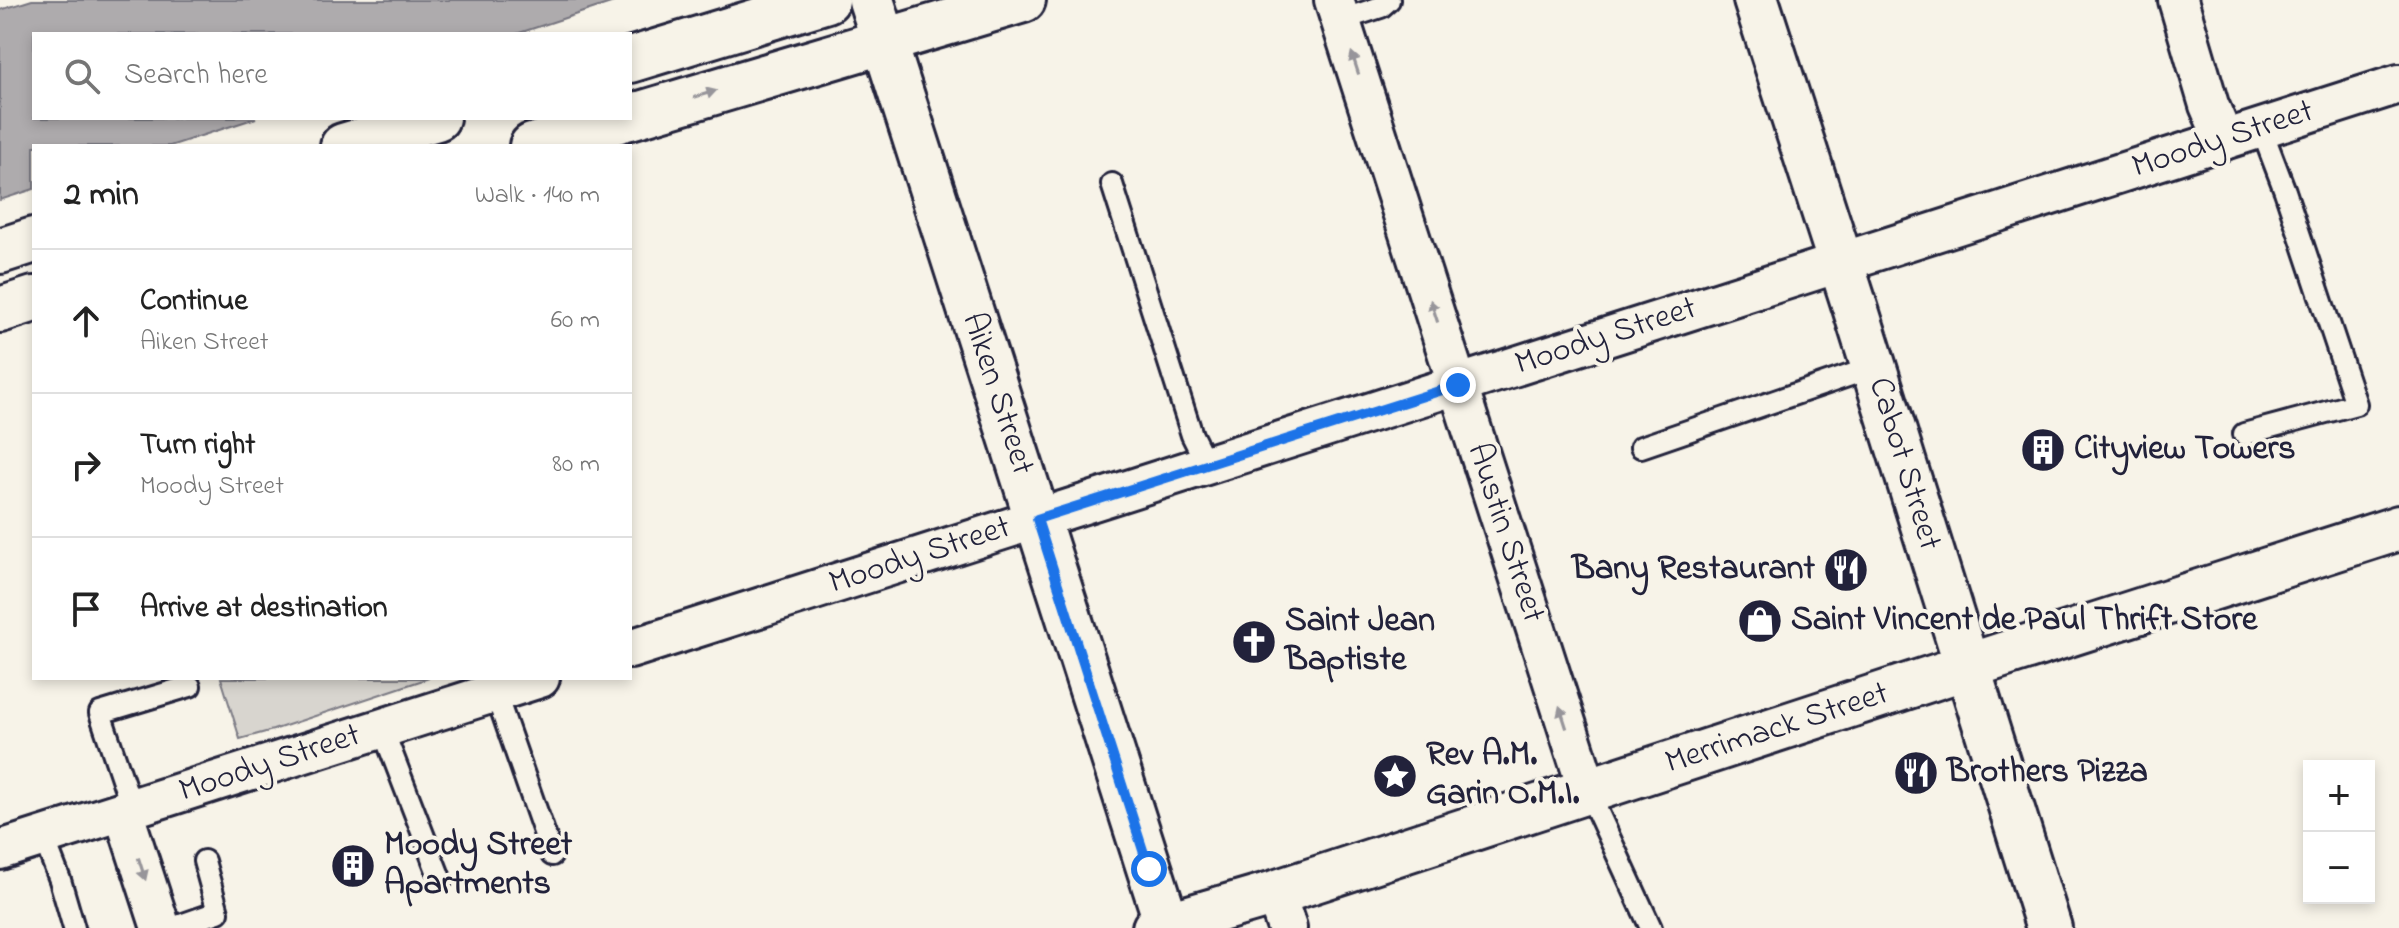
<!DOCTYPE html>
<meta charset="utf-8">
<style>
body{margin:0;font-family:"Indie Flower",sans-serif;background:#f2f2f2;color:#222}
.controls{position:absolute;right:24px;bottom:24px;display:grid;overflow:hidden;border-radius:0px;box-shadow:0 4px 12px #0003}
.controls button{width:72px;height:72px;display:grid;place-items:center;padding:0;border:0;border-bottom:2px solid #e0e0e0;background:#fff;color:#222;font:40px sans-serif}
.stop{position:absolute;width:24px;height:24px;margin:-18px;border:6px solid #1a73e8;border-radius:50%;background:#fff}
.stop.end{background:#1a73e8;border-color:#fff;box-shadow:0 2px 8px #0008}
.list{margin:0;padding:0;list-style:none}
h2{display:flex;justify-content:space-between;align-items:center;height:104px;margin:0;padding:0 32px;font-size:34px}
h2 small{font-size:26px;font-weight:400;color:#767676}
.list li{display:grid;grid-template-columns:52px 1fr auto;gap:24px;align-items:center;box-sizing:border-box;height:144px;padding:0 32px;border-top:2px solid #e0e0e0}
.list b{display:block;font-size:30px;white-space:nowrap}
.list p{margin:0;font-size:26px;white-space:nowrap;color:#767676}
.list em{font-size:26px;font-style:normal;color:#767676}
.icon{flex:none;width:44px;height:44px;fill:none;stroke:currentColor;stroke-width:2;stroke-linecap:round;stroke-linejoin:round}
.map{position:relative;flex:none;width:2399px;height:928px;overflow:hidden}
.search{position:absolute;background:#fff;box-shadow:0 4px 12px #0003;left:32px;top:32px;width:600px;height:88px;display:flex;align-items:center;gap:20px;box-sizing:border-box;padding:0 28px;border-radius:0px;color:#767676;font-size:30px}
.panel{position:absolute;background:#fff;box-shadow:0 4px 12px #0003;left:32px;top:144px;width:600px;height:536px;border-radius:0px}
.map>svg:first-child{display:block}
.green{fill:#d8d5cf;stroke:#7d7c85;stroke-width:2}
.water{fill:#aeabad;stroke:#76747f;stroke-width:2}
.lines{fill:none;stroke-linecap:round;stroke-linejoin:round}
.service-casing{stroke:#22223b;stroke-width:26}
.minor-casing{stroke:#22223b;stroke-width:44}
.secondary-casing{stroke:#22223b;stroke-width:50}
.primary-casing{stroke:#22223b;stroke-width:50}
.service{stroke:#f7f3e8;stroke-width:20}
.minor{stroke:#f7f3e8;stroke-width:38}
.secondary{stroke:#f7f3e8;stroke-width:44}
.primary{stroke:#f7f3e8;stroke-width:44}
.oneway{fill:#97959a}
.route{stroke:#1a73e8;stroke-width:10}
.labels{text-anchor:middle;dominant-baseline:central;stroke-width:8;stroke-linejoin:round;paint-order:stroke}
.street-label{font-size:34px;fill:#22223b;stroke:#f7f3e8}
.poi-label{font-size:34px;font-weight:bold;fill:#22223b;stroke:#f7f3e8;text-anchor:start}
</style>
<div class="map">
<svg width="2399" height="928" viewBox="0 0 2399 928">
<rect width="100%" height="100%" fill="#f7f3e8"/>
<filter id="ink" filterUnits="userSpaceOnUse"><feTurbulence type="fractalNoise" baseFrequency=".0125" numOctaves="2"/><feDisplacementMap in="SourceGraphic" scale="16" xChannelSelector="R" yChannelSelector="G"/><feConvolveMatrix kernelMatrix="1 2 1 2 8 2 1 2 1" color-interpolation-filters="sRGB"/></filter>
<g filter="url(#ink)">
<polygon class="green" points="221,678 429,678 273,730 240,739"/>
<polygon class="water" points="32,0 620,0 516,34 34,34 34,118 256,118 170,146 34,146 34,189 0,200 0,10"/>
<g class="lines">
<g class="service-casing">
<g id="service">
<polyline points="1341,20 1381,7 1389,0"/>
<polyline points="1112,184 1192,435 1207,465"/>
<polyline points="2244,434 2356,404 2285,191 2261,128"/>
<polyline points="1641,447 1874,367"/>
<polyline points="495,692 552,855"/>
<polyline points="382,728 441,881"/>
<polyline points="1588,791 1651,928"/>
<polyline points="132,808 100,713 190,686"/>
<polyline points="43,836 60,880 74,928"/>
<polyline points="172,928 218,912 204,861"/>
</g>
</g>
<g class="minor-casing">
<g id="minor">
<polyline points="1334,0 1588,791"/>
<polyline points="2178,0 2209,105 2224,140"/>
<polyline points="630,649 2399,84"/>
<polyline points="123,811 161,928"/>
<polyline points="0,850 540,678"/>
<polyline points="1275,893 1287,928"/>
</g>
</g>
<g class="secondary-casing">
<g id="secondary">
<polyline points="871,0 1167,924"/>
<polyline points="1756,0 1854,304 2049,928"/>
<polyline points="1155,928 1275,893 2015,651 2399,528"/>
</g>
</g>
<g class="primary-casing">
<g id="primary">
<polyline points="630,60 827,0"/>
<polyline points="630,117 1023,0"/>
<polyline points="343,146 437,118"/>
<polyline points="532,146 626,118"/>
<polyline points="0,251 34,240"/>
<polyline points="0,310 34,299"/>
</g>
</g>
<use href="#service" class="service"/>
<use href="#minor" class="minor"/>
<use href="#secondary" class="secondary"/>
<use href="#primary" class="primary"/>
</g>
<defs><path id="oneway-solid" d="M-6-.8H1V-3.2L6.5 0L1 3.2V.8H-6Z" transform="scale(2)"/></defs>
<g class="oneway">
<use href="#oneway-solid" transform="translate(1355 63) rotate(-108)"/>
<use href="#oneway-solid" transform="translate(705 94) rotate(-17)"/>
<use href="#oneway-solid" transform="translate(1434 311) rotate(-108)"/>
<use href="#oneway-solid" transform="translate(1563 717) rotate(-108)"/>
<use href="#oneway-solid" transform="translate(142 869) rotate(72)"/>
</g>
</g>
<g class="lines" filter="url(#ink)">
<polyline class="route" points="1149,869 1037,519 1458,385"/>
</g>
<defs>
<g id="building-disc" transform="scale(2.3)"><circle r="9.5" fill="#22223b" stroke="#f7f3e8"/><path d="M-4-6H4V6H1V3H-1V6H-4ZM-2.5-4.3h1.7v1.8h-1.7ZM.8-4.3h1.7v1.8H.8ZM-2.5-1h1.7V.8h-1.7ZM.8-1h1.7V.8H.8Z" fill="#fff"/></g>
<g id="restaurant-disc" transform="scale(2.3)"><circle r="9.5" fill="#22223b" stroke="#f7f3e8"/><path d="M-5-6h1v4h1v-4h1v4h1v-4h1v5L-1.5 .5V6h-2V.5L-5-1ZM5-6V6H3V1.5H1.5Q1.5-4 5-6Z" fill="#fff"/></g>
<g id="shop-disc" transform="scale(2.3)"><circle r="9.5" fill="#22223b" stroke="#f7f3e8"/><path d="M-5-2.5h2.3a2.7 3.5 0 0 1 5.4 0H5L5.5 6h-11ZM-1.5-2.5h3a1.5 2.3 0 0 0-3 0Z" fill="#fff"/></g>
<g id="church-disc" transform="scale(2.3)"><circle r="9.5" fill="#22223b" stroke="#f7f3e8"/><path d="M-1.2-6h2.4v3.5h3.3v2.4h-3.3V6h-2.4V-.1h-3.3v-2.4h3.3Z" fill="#fff"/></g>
<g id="sight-disc" transform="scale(2.3)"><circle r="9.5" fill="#22223b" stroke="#f7f3e8"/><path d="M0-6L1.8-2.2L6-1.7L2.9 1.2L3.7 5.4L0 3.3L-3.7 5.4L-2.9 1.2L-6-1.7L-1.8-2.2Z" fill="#fff"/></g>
</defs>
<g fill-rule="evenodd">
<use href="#building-disc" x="2043" y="450"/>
<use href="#restaurant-disc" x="1846" y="570"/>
<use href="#shop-disc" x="1760" y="621"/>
<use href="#church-disc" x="1254" y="642"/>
<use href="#restaurant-disc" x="1916" y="773"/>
<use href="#sight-disc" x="1395" y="776"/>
<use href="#building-disc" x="353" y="866"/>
</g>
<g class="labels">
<g class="street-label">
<text transform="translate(2223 140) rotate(-18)">Moody Street</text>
<text transform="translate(1606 337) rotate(-18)">Moody Street</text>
<text transform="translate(997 394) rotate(72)">Aiken Street</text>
<text transform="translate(1904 464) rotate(73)">Cabot Street</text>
<text transform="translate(1505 533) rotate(72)">Austin Street</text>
<text transform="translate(920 556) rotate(-18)">Moody Street</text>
<text transform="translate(1777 729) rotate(-18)">Merrimack Street</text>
<text transform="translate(270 764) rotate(-18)">Moody Street</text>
</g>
<g class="poi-label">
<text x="2074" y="450">Cityview Towers</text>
<text x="1815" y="570" text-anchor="end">Bany Restaurant</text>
<text x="1791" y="621">Saint Vincent de Paul Thrift Store</text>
<text x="1285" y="622">Saint Jean<tspan x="1285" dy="39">Baptiste</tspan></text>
<text x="1426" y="756">Rev A.M.<tspan x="1426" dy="39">Garin O.M.I.</tspan></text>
<text x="1947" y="773">Brothers Pizza</text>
<text x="384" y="846">Moody Street<tspan x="384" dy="39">Apartments</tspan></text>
</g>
</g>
</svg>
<div class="controls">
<button>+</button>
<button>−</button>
</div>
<div class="stop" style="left:1149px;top:869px"></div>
<div class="stop end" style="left:1458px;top:385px"></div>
<div class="search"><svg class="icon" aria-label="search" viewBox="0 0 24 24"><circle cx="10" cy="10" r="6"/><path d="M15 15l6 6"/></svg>Search here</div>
<section class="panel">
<h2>2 min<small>Walk · 140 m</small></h2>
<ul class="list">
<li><svg class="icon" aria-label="ahead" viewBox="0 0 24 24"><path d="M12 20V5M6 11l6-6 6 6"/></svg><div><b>Continue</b><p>Aiken Street</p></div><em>60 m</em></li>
<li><svg class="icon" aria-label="right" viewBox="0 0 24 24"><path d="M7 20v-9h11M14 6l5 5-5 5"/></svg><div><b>Turn right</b><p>Moody Street</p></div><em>80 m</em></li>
<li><svg class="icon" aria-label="arrive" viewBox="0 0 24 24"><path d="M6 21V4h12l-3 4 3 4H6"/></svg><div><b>Arrive at destination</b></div></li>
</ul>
</section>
</div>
